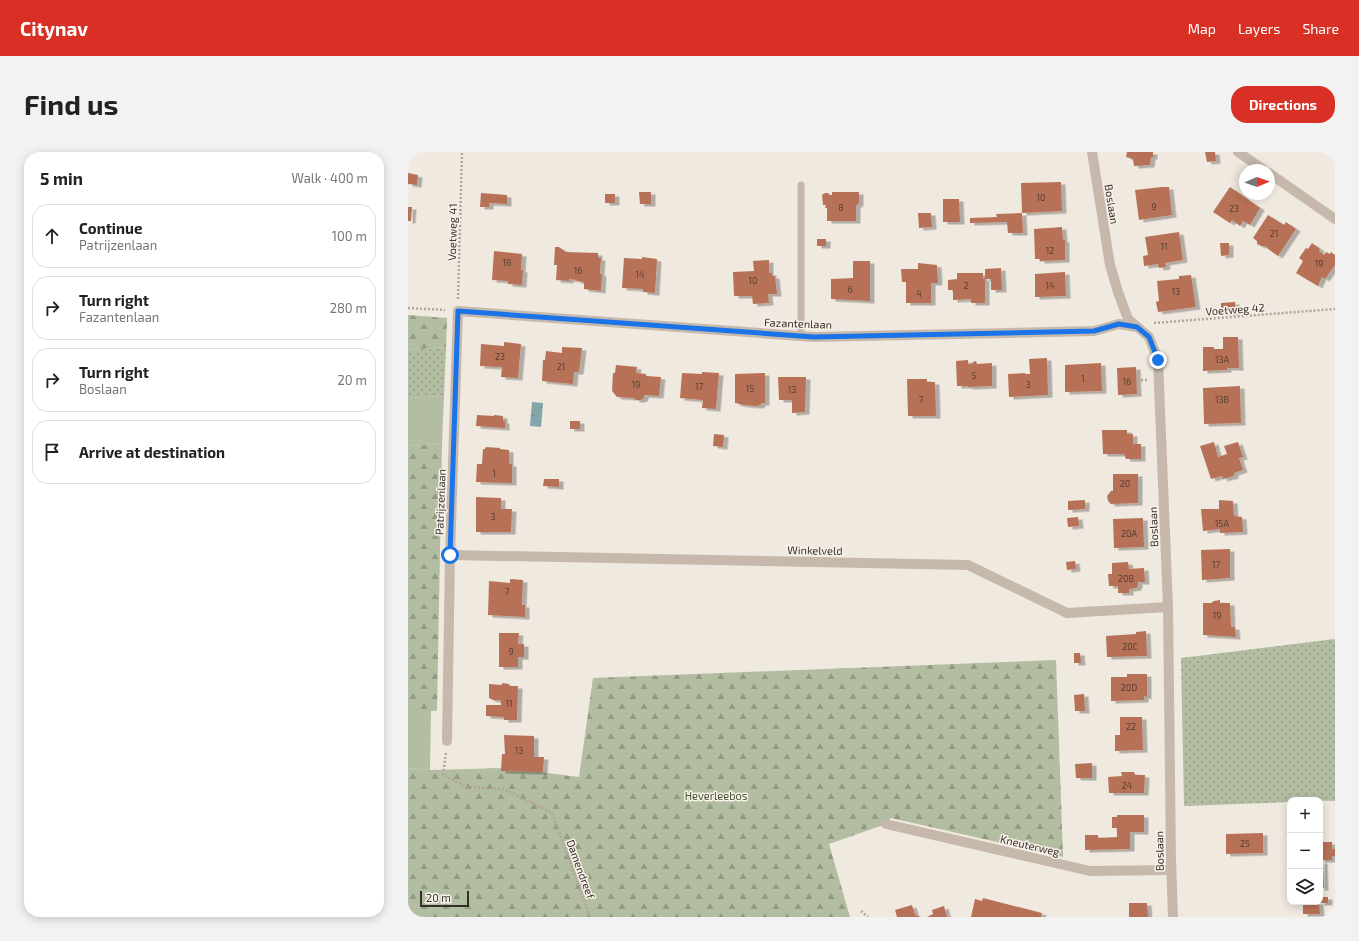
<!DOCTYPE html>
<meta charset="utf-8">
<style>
body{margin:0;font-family:"Exo 2",sans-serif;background:#f2f2f2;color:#222}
.controls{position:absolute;right:12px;bottom:12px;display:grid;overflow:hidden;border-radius:8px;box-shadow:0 2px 10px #0003}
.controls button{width:36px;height:36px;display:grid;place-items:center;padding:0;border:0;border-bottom:1px solid #e0e0e0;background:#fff;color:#222;font:20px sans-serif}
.compass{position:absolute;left:831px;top:12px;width:36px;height:36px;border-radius:50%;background:#fff;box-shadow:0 2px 10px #0003;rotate:88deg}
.scale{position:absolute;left:12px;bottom:10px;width:49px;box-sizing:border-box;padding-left:4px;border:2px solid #362e2a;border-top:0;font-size:11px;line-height:14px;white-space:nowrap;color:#362e2a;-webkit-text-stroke:3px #f8f2eb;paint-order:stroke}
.stop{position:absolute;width:12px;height:12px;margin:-9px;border:3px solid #1a73e8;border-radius:50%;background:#fff}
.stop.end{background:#1a73e8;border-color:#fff;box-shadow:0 1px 4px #0008}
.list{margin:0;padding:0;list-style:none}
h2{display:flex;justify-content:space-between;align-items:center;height:52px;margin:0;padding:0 16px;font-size:17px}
h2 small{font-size:13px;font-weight:400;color:#767676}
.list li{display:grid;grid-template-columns:26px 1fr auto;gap:12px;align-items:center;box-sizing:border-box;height:64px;margin:0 8px 8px;padding:0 8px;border:1px solid #e0e0e0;border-radius:16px}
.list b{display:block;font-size:15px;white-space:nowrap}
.list p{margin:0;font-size:13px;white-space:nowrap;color:#767676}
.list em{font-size:13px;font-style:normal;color:#767676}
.icon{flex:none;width:22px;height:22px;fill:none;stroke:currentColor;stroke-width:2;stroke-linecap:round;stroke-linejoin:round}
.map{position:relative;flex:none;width:927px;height:765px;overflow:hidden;border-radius:16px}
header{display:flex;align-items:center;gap:24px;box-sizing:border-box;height:56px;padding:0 20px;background:#d93025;color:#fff}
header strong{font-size:19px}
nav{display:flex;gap:22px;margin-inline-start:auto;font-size:14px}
.intro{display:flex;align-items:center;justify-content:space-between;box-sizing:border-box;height:96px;padding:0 24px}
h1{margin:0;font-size:28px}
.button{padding:10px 18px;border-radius:16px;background:#d93025;color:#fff;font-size:14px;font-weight:700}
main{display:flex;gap:24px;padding:0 24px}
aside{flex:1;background:#fff;border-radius:16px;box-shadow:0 2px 10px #0003}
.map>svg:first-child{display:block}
.grass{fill:url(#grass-dots)}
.forest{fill:url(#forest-firs)}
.garden{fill:#b2bda1}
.water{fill:url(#water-ripples)}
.building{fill:#b77156;filter:url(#shadow)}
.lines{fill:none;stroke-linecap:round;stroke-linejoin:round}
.path{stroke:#b2a497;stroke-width:2.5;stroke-dasharray:2 2;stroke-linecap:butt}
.lane{stroke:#c6b9ac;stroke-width:7}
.street{stroke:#c6b9ac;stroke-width:10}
.route{stroke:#1a73e8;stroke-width:5}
.labels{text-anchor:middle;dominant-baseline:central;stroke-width:3;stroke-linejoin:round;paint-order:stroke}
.number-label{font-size:9px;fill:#563f35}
.street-label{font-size:11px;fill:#362e2a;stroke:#f8f2eb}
.park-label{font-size:11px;fill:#445131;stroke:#f8f2eb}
</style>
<header>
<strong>Citynav</strong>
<nav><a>Map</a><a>Layers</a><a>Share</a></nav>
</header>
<div class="intro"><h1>Find us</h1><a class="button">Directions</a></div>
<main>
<aside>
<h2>5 min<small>Walk · 400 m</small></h2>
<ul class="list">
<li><svg class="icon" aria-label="ahead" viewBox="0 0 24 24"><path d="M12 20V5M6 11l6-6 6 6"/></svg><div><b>Continue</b><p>Patrijzenlaan</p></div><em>100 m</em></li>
<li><svg class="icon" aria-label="right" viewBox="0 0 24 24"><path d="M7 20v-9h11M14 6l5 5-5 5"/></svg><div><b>Turn right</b><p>Fazantenlaan</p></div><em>280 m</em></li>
<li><svg class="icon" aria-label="right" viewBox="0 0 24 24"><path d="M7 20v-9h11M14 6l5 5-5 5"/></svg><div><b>Turn right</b><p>Boslaan</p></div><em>20 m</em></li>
<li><svg class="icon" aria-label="arrive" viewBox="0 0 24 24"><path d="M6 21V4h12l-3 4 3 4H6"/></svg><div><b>Arrive at destination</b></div></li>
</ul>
</aside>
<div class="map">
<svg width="927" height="765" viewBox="0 0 927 765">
<defs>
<pattern id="grass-dots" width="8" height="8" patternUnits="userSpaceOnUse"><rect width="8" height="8" fill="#b2bda1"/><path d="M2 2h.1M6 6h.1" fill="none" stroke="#929a83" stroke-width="1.8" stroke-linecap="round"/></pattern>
<pattern id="forest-firs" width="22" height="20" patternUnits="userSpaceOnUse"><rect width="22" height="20" fill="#b2bda1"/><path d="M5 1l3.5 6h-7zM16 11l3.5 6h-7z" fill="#929a83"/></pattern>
<pattern id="water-ripples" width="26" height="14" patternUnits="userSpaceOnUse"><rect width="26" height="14" fill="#82a6a9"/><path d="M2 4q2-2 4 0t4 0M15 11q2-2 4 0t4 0" fill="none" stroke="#6b888a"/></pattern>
<filter id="shadow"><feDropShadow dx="4.5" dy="2.5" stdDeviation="0" flood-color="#0004"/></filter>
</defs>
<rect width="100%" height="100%" fill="#f0e9df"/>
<g class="grass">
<polygon points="38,195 36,244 0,246 0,198"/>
<polygon points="927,487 927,649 882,648 882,650 776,654 773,506"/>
</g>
<g class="forest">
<polygon points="0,163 39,166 38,195 0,198"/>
<polygon points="34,292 29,559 0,558 0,294"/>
<polygon points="648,508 655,705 483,666 478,672 421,692 442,765 0,765 0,616 22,618 98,616 171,625 185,526"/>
</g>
<g class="garden">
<polygon points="36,244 34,292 0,294 0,246"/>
<polygon points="0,558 23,558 22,618 0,616"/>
</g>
<polygon class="water" points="124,250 135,251 133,275 122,274"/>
<g class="building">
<polygon points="719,0 745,0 745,5 743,5 742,13 726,14 725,7 718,5"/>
<polygon points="797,0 807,0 808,9 799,10"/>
<polygon points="0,21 10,23 9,33 0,32"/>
<polygon points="653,30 654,59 614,61 615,81 600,81 599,70 562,71 562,66 589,65 588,62 614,61 613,31"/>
<polygon points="754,35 761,35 764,63 731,68 727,38"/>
<polygon points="822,35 852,56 842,73 835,69 832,74 824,68 822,71 805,60"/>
<polygon points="231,40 243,40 243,52 232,52"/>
<polygon points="424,40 451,40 451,51 448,54 448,69 419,69 419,56 417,56 418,53 415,53 414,43 417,41 420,41 422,43 424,43"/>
<polygon points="73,41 99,43 99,52 81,51 81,55 72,55"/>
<rect x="197" y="42" width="10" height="9"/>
<polygon points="535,47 551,47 552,70 535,70"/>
<polygon points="0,55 4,55 3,69 0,69"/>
<polygon points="510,61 523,61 524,75 511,76"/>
<polygon points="860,63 876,73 878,70 888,77 870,104 860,97 860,96 857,94 853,94 849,92 849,89 845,86"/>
<polygon points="654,75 655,88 657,88 657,108 632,109 632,107 627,107 626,77"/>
<polygon points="771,80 775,108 757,111 758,115 751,116 750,112 736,114 735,104 740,103 737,85"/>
<rect x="409" y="87" width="9" height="7"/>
<polygon points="812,91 821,91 821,103 813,104"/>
<polygon points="904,91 912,97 911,99 916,103 918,100 922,102 923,100 927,103 927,113 917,127 914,125 910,134 888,121 895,109 891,106 898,96 900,97"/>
<polygon points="147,95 151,95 158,100 190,101 190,106 193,106 192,122 194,122 193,139 176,137 176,130 168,129 169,128 161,127 161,129 148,128 149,113 146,113"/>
<polygon points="86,99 114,102 113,118 115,118 114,133 100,132 100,129 84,128"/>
<polygon points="234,105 249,107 247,141 235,140 235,137 214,136 216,106 234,107"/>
<polygon points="361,108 361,121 364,121 364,124 367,124 369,142 360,142 361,151 345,152 344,144 326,144 325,120 346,119 345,109"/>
<polygon points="445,109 462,109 462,149 423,147 423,127 445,126"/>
<polygon points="510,111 529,113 530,131 523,131 523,151 498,151 498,130 494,130 493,117 510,117"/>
<polygon points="593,116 594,138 583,138 583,127 577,127 577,117"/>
<polygon points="657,120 658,144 627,145 627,122"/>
<polygon points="549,121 575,121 575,127 577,126 577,151 563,151 563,147 545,148 545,138 540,138 540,128 549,127"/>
<polygon points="783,123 788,155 750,160 748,150 751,149 749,129 771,127 771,124"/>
<polygon points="827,150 828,160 813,161 813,151"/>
<polygon points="815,185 830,185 831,216 819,216 819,218 795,219 795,195 806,195 806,197 815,197"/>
<polygon points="96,190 113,192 110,226 93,225 94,215 72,214 73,192 96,194"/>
<polygon points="154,195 174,196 171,220 166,220 165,232 134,229 135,208 137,208 138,199 154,201"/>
<polygon points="639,206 640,243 601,245 600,222 617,221 617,222 622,222 621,207"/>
<polygon points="560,208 560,212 564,212 565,210 568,209 569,212 584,211 584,234 560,235 560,234 549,234 548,209"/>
<polygon points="693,211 694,239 657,240 657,213"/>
<polygon points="208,213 229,215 228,221 238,222 238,224 253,225 251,244 236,243 236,246 233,248 228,248 226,246 209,245 204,239 205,221 207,221"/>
<polygon points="728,215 729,242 710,243 709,216"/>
<polygon points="294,220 311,221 308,257 294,256 295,248 272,246 274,221 294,222"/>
<polygon points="357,221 357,251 353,251 353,253 349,254 336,253 327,251 327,222"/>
<polygon points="370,225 398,225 397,260 384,261 384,248 371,248"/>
<polygon points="499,227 519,227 519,230 527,230 528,264 500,264"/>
<polygon points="832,234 833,271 796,272 795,236"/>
<polygon points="69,263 86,264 86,263 95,264 95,269 97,269 97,276 68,274"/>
<rect x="162" y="269" width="10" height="8"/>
<polygon points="694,278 719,278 719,282 725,282 725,292 733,292 733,307 718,307 716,302 695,302"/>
<polygon points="306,282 316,283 315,295 305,294"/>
<polygon points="806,290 810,305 819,302 816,294 830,290 835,305 831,306 835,318 826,321 826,324 815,327 814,324 803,327 792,294"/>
<polygon points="78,295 92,296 92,297 101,298 101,312 104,312 104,331 68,330 69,312 74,312 75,297 77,297"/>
<polygon points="705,322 730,322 730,351 703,352 700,349 699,344 703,339 705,339"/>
<polygon points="136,327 151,327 151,335 135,334"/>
<polygon points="68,345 93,346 93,357 104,357 103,380 68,380"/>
<polygon points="677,348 677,357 660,358 660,349"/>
<polygon points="811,348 825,349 826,364 834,365 835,380 812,381 812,377 795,379 793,357 811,357"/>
<polygon points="670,365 671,374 660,375 659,366"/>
<polygon points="735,366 736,395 706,396 705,367"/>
<polygon points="822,397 822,426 794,428 793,398"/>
<polygon points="667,409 668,417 659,418 658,410"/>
<polygon points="720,410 721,417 736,416 737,430 730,430 730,434 729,434 729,436 721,437 721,441 710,441 710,434 701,434 700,422 704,422 704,411"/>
<polygon points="102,427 115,428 114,453 117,453 117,465 80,463 81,429 102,431"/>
<polygon points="812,448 812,451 822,451 823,475 827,475 828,485 795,483 795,451 803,451 806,449"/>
<polygon points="738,479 739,504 699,505 698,484 728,482 728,480"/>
<polygon points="91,481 111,481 110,492 116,492 116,505 110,505 110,515 91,515"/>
<polygon points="666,501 672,501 673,511 666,511"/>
<polygon points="719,522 739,522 739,545 736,544 736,548 703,549 703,525 719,525"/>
<polygon points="94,531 101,532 102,534 110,534 109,568 96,568 96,565 78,564 78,553 93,553 93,548 85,548 81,546 81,532 94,533"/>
<polygon points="676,542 677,559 667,559 666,543"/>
<polygon points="712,565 734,565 735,598 707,599 707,583 712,583"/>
<polygon points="96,583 126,584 126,605 136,605 135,620 93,619 94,602 97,602"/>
<polygon points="684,611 684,626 668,626 667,612"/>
<polygon points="713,620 726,620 727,623 737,623 736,641 701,641 700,625 714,624"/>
<polygon points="709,663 736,663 736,680 722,680 722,697 677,698 677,683 690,683 690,686 709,685 709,676 704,676 704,665 709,665"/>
<polygon points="855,681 855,701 818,702 818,682"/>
<polygon points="912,690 924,690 924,697 927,697 927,704 924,704 924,708 912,708"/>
<polygon points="912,709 915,709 916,736 912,736"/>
<rect x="912" y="745" width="8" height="6"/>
<polygon points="575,746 634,761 633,765 563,765 567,747 574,749"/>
<polygon points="900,750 911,750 912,762 895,762 895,752 900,752"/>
<polygon points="721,751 739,751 740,765 721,765"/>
<polygon points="504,753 507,763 513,765 489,765 487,758"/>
<polygon points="536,754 539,765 519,765 525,762 524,758"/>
</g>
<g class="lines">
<g class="path">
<polyline points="50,147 54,0"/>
<polyline points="0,156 37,158"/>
<polyline points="746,171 927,157"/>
<polyline points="729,228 739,228"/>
<polyline points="38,601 35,623 60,635 96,637 144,661 182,765"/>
<polyline points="453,759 460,765"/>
</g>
<polyline class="lane" points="393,33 393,185"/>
<g class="street">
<polyline points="684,0 702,113 710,140 720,167 741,185 750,208 760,455 763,708 765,765"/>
<polyline points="830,0 856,18"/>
<polyline points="861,21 927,67"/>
<polyline points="42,403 560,413 659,461 760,455"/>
<polyline points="39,589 42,403 50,159 406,185 686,179 711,172 729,175"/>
<polyline points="478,672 682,719 763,718"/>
</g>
</g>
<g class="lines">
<polyline class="route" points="42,403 50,159 406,185 686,179 711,172 729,175 741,185 750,208"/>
</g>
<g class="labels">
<g class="number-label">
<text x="633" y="45">10</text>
<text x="746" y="54">9</text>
<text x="433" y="55">8</text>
<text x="826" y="56">23</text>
<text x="866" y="81">21</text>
<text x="756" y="94">11</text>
<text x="642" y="98">12</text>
<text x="99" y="110">18</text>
<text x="911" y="111">19</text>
<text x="170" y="118">16</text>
<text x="232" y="122">14</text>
<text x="345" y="128">10</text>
<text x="558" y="133">2</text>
<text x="642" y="133">14</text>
<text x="442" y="137">6</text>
<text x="768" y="139">13</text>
<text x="511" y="141">4</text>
<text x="92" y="204">23</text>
<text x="814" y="207">13A</text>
<text x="153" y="214">21</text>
<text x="566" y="223">5</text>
<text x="675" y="226">1</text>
<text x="719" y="229">16</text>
<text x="228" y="232">19</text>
<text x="620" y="232">3</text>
<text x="291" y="234">17</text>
<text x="342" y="236">15</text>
<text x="384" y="237">13</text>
<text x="513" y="247">7</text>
<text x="814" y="247">13B</text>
<text x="86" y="321">1</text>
<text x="717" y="331">20</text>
<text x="85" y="364">3</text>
<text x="814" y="371">15A</text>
<text x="721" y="381">20A</text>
<text x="808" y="412">17</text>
<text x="718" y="426">20B</text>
<text x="99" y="439">7</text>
<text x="809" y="463">19</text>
<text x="722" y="494">20C</text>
<text x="103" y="499">9</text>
<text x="721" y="535">20D</text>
<text x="101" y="551">11</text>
<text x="723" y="574">22</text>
<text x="111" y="598">13</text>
<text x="719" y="633">24</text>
<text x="837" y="691">25</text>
</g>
<g class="street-label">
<text transform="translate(704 52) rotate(81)">Boslaan</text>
<text transform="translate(44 80) rotate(-89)">Voetweg 41</text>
<text transform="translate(827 157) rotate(-4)">Voetweg 42</text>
<text transform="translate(390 171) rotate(2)">Fazantenlaan</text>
<text transform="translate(32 350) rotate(-88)">Patrijzenlaan</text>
<text transform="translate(745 375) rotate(-92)">Boslaan</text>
<text transform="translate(407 398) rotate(1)">Winkelveld</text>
<text transform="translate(622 693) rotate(13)">Kneuterweg</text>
<text transform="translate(751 699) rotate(-91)">Boslaan</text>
<text transform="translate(173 717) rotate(70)">Damendreef</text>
</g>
<g class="park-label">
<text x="308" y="643">Heverleebos</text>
</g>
</g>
</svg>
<div class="controls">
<button>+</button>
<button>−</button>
<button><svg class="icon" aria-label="layers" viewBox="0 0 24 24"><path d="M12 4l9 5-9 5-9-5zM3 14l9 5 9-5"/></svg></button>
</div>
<svg class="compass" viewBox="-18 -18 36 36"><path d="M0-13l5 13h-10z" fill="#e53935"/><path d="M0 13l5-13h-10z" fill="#767676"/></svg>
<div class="scale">20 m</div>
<div class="stop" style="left:42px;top:403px"></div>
<div class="stop end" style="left:750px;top:208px"></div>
</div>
</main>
